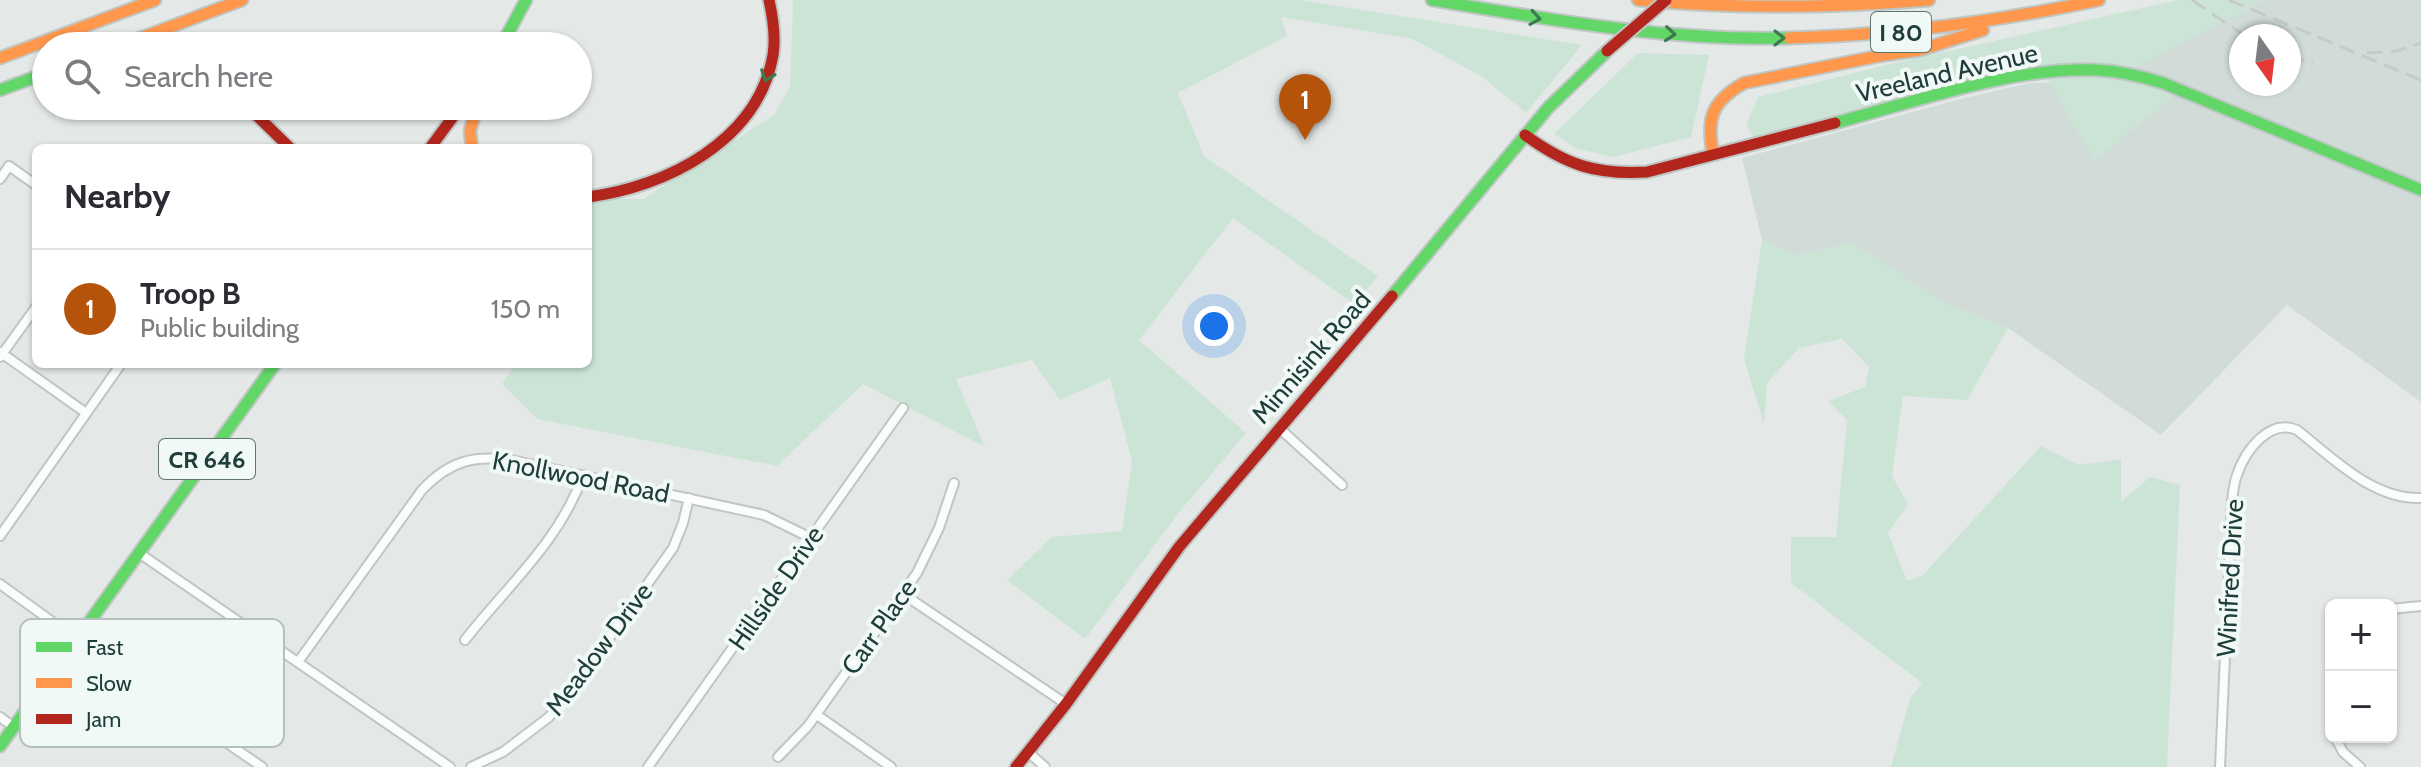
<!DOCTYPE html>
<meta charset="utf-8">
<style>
body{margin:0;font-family:Cabin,sans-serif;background:#f7f7f7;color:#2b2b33}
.controls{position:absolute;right:24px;bottom:24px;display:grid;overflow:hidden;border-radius:12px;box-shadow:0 2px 6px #0004}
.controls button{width:72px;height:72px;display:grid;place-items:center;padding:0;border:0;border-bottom:2px solid #e1e1e2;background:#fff;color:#2b2b33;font:40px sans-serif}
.compass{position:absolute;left:2229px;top:24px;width:72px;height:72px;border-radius:50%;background:#fff;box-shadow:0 2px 6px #0004;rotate:166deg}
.you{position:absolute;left:1214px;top:326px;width:28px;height:28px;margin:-20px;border:6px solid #fff;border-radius:50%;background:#1a73e8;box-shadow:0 0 0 12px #1a73e833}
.badge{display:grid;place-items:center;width:52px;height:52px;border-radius:50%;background:#b45309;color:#fff;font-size:26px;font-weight:700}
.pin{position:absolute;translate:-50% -66px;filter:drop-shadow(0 2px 4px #0008)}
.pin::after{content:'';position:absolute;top:42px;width:28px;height:24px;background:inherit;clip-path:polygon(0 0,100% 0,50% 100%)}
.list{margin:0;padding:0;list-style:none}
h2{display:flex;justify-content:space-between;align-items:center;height:104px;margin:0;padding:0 32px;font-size:34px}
h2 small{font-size:26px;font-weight:400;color:#7c7c81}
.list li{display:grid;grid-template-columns:52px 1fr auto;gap:24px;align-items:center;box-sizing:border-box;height:120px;padding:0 32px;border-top:2px solid #e1e1e2}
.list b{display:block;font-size:30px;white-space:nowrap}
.list p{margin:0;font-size:26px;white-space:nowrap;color:#7c7c81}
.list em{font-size:26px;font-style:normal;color:#7c7c81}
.icon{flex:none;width:44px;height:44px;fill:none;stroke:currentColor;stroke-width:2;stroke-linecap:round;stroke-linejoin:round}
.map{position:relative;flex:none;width:2421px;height:767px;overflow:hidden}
.search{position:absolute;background:#fff;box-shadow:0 2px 6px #0004;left:32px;top:32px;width:560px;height:88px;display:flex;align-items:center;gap:20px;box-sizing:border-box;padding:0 28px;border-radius:44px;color:#7c7c81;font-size:30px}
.panel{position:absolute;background:#fff;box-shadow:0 2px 6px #0004;left:32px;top:144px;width:560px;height:224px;border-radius:12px}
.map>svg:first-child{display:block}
.built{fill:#d1dbd8;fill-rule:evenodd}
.green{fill:#cce4d6}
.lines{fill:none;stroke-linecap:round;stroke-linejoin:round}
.street-casing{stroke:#c1c6c5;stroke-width:12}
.fast-casing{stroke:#bfc7c5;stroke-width:15}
.slow-casing{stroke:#bfc7c5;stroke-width:15}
.jam-casing{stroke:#bfc7c5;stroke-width:15}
.street{stroke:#fbfcfc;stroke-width:8}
.fast{stroke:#63d668;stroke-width:11}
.slow{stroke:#ff974d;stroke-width:11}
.jam{stroke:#b3261e;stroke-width:11}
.rail{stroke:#c6cbca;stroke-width:3;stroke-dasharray:16 8;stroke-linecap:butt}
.jam-bridge-casing{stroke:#bfc7c5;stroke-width:15;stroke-linecap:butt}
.jam-bridge{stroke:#b3261e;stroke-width:11}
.oneway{stroke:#3b7b4d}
.labels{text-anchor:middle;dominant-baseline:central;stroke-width:8;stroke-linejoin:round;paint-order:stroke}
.shield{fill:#f1f9f6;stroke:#5f7673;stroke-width:2}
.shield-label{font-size:24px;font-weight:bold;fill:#203e3b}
.street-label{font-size:26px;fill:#203e3b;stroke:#f1f9f6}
.key{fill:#f1f9f6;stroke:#b2c1be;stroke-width:2}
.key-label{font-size:22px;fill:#203e3b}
</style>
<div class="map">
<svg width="2421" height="767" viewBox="0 0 2421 767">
<rect width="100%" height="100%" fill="#e4e9e8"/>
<path class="built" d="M2263,0h158v402l-134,-97 -126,130 -153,-107 -64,-25 -91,-60 -57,12 -34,-15 -20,-82 219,-59 68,-16 80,-2zM2241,36h48v48h-48z"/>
<g class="green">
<polygon points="793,0 1300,0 1582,45 1526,113 1481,76 1413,39 1281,17 1287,36 1178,93 1204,156 1378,276 1354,304 1233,218 1139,340 1246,433 1181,510 1085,639 1007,580 1052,537 1122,531 1132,461 1110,378 1060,400 1032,360 956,379 985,447 863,384 777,466 537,419 502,384 516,364 588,364 588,199 643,199 774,115 790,87"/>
<polygon points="2178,0 2263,0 2128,72 2181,90 2094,161 2044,73 1757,144 1746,125 1758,97 1886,65"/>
<polygon points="1638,53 1709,55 1691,137 1614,157 1577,149 1554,134"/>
<polygon points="1762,240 1796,255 1853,243 1944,303 2008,328 1967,400 1903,396 1892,476 1908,504 1888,533 1907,581 1922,576 2041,446 2079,465 2121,459 2121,502 2150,477 2180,485 2167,767 1891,767 1910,698 1922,683 1791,583 1791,537 1836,537 1847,420 1828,401 1865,387 1869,367 1842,339 1799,348 1767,383 1764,424 1744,359"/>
</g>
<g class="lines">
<g class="street-casing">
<g id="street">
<polyline points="0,179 9,166 36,185"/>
<polyline points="0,352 86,413"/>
<polyline points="0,357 36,307"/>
<polyline points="1279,428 1342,485"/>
<polyline points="0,536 121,364"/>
<polyline points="139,553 450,767"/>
<polyline points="0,584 90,649 262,767"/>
<polyline points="903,594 1066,704"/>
<polyline points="2391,609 2421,606"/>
<path d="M465,640c42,-54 95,-99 118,-165"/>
<path d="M298,662l124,-172c28,-30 54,-36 94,-29l248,54 47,23"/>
<polyline points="2331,694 2331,709"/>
<polyline points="817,715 891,767"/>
<polyline points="0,717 14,727"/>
<polyline points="2335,737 2343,752 2360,767"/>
<polyline points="1028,752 1045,767"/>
<polyline points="778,757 808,726 917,573 939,528 954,483"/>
<polyline points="471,767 503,752 549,717 573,689 673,548 683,523 689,498"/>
<polyline points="648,767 903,408"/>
<path d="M2220,767l12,-266c1,-9 2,-18 5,-26 8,-24 32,-57 60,-45 36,28 76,70 124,68"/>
</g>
</g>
<g class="fast-casing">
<g id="fast">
<path d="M1432,0c119,20 236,41 357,38"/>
<polyline points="501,46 526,0"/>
<polyline points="0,90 46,73"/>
<path d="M1835,123c83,-22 176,-56 261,-53 23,1 45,6 67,13l258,107"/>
<polyline points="1392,296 1548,108 1607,51"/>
<polyline points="0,746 275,364"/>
</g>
</g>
<g class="slow-casing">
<g id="slow">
<path d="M1638,0c97,9 194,8 291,0"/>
<path d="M1789,38c105,-3 207,-16 310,-38"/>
<polyline points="119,46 242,0"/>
<polyline points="0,58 155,0"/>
<polyline points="472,148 470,131 477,106"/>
<path d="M1713,154c-7,-36 -1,-53 31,-71l140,-28 36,-5 63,-20"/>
</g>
</g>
<g class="jam-casing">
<g id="jam">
<polyline points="247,106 290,148"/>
<path d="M1525,135c41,30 71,40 122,37l188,-49"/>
<polyline points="430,148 461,106"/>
<path d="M588,197c78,-10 170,-56 185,-142 3,-19 0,-37 -4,-55"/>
<polyline points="1016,767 1066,704 1179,547 1392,296"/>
</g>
</g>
<use href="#street" class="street"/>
<use href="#fast" class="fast"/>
<use href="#slow" class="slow"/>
<use href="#jam" class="jam"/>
<g class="rail">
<polyline points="2192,0 2245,36"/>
<polyline points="2229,0 2421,80"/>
<polyline points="2367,53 2397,51 2421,43"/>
<polyline points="2289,55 2313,64"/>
</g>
<g class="jam-bridge-casing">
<polyline id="jam-bridge" points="1607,51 1666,0"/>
</g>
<use href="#jam-bridge" class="jam-bridge"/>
</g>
<defs><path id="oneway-chevron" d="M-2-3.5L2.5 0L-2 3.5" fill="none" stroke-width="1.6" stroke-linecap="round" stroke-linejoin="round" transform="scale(2)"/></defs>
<g class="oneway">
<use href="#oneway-chevron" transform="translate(1535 18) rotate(9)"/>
<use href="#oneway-chevron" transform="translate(1670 34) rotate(5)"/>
<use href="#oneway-chevron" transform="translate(1779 38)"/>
<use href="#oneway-chevron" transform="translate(767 76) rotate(110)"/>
</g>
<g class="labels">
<g class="shield">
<rect x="1871" y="12" width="60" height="40" rx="6"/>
<rect x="159" y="439" width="96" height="40" rx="6"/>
</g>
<g class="shield-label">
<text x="1901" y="32">I 80</text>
<text x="207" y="459">CR 646</text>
</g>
<g class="street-label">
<text transform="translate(1947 73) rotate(-13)">Vreeland Avenue</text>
<text transform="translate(1311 357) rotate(-49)">Minnisink Road</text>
<text transform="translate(581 477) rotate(11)">Knollwood Road</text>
<text transform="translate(2230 578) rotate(-87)">Winifred Drive</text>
<text transform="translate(776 588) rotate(-55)">Hillside Drive</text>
<text transform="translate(879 627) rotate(-55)">Carr Place</text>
<text transform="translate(599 649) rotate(-53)">Meadow Drive</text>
</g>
</g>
<rect x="20" y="619" width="264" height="128" rx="12" class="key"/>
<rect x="36" y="642" width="36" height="10" fill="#63d668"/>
<rect x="36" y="678" width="36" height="10" fill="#ff974d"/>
<rect x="36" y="714" width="36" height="10" fill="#b3261e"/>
<g class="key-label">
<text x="86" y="655">Fast</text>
<text x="86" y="691">Slow</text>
<text x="86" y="727">Jam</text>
</g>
</svg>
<div class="controls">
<button>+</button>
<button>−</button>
</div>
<svg class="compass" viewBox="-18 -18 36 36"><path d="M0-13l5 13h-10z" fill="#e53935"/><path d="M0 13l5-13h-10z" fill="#7c7c81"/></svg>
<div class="you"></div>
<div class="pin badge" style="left:1305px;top:140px">1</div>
<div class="search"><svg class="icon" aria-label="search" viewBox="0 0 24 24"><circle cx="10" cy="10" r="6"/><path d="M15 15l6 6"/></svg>Search here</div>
<section class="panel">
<h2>Nearby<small></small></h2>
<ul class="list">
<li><span class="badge">1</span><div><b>Troop B</b><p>Public building</p></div><em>150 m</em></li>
</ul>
</section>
</div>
